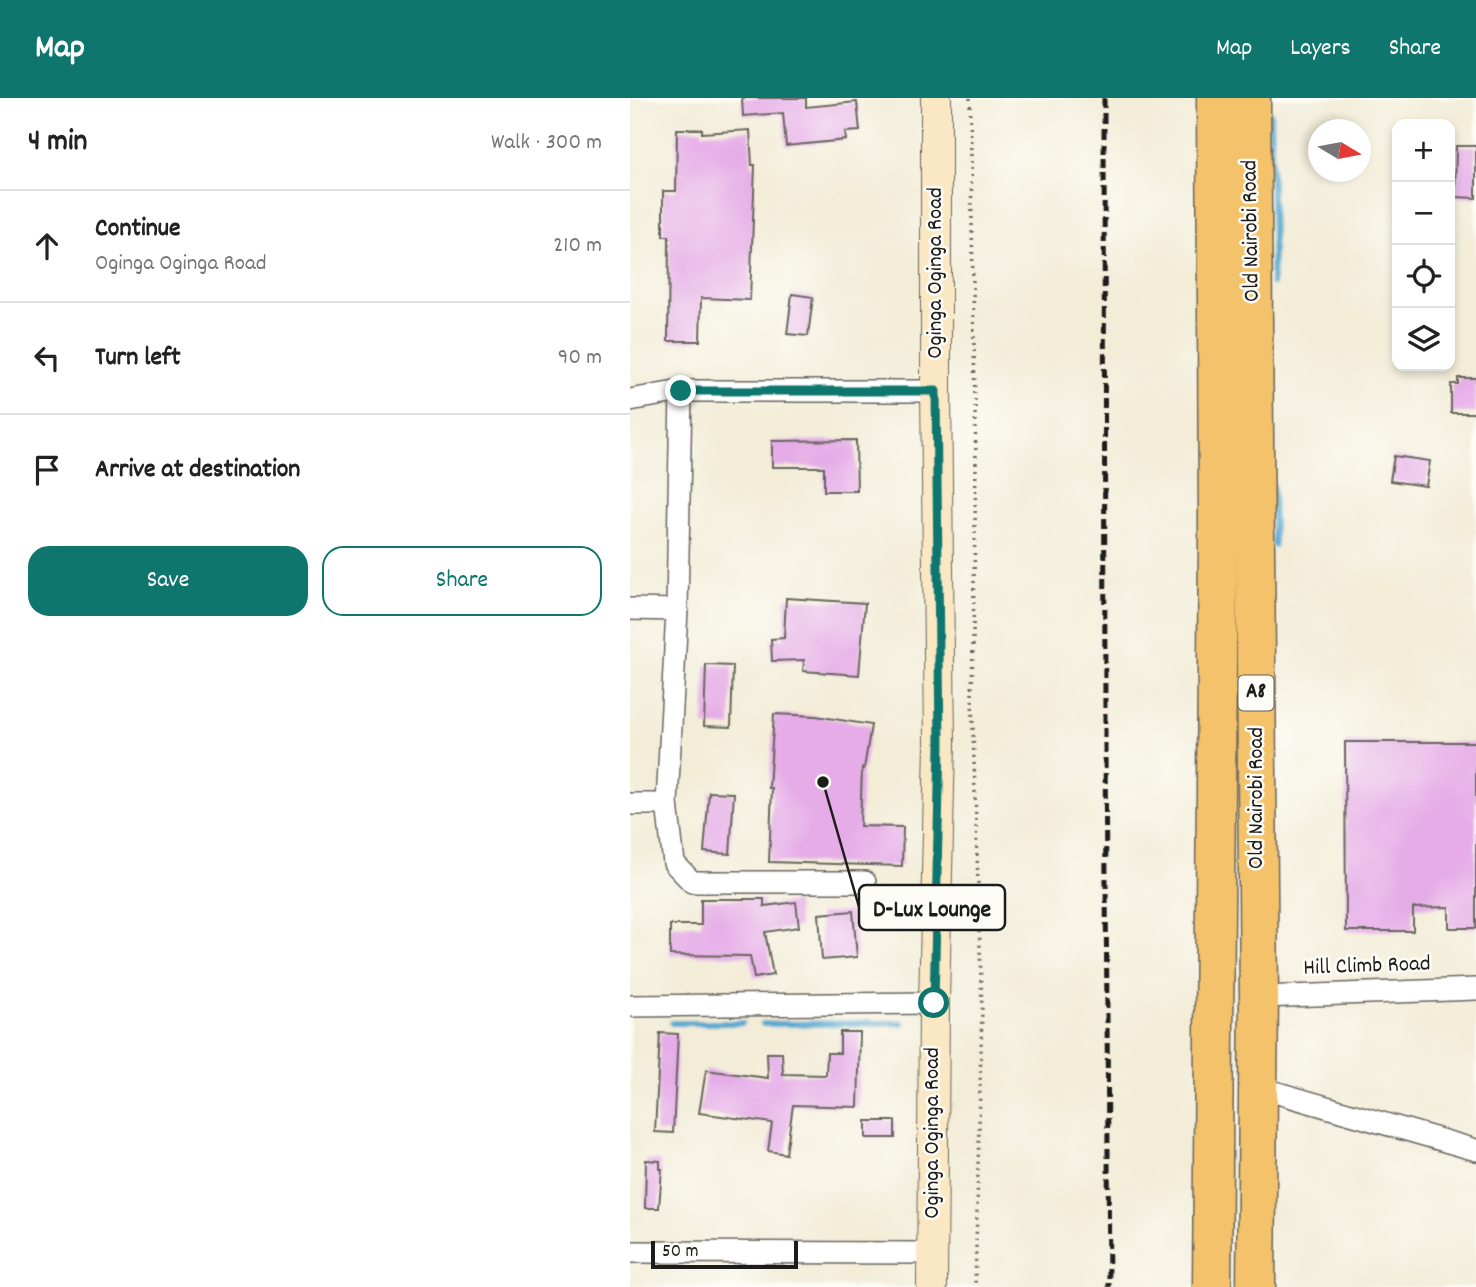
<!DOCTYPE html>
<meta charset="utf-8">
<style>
body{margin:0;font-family:Dekko,sans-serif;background:#f6f6f6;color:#222}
.controls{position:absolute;right:21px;top:21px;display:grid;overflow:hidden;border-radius:14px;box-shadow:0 4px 10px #0003}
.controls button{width:63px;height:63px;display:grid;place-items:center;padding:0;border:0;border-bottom:2px solid #e0e0e0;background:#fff;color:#222;font:35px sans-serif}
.compass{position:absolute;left:678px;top:21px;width:63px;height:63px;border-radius:50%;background:#fff;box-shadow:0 4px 10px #0003;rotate:100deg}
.scale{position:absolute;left:21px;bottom:18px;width:147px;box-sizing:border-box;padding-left:7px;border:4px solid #1c1c1c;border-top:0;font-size:19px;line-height:24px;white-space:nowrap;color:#1c1c1c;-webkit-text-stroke:5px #fdfcf7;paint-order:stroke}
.stop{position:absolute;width:21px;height:21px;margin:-16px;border:5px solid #0f766e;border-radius:50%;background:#fff}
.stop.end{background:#0f766e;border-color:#fff;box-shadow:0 2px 7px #0008}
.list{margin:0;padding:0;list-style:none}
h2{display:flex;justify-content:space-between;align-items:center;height:91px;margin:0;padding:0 28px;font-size:30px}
h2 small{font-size:23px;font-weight:400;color:#767676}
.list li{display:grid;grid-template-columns:46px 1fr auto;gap:21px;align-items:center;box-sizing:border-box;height:112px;padding:0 28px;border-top:2px solid #e0e0e0}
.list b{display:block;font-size:26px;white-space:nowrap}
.list p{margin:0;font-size:23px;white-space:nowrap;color:#767676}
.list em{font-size:23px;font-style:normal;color:#767676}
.actions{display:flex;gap:14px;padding:21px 28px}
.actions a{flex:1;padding:16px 0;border:2px solid #0f766e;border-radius:21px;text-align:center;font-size:24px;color:#0f766e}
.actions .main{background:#0f766e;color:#fff}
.icon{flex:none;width:38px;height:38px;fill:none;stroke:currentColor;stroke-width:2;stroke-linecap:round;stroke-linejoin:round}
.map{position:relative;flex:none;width:846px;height:1189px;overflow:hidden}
header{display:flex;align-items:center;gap:42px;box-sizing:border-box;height:98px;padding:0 35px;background:#0f766e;color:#fff}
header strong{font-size:33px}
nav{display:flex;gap:38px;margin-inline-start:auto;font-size:24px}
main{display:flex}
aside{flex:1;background:#fff}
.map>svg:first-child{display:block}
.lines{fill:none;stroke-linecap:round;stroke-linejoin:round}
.stream{stroke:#54a7cf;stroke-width:6}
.building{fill:#e5ace7}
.street-casing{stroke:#67655e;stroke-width:24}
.secondary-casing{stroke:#67655e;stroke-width:32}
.highway-casing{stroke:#67655e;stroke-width:41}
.path{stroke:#67655e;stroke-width:3.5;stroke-dasharray:2 5;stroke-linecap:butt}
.street{stroke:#fff;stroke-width:21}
.secondary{stroke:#fae7c3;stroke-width:30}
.highway{stroke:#f3c26a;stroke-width:38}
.rail{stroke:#1c1c1c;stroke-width:5;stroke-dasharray:10 5;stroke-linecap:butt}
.route{stroke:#0f766e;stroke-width:9}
.labels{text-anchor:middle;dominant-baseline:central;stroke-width:5;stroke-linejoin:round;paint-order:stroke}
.shield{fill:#fdfcf7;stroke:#605f5e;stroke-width:2}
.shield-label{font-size:21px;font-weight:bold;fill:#1c1c1c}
.street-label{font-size:23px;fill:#1c1c1c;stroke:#fdfcf7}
.leader{fill:none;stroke:#1c1c1c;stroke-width:2.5}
.callout-dot{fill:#1c1c1c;stroke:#fdfcf7;stroke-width:2.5}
.callout{fill:#fdfcf7;stroke:#1c1c1c;stroke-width:2.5}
.callout-label{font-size:24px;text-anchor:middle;font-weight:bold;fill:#1c1c1c}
</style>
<header>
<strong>Map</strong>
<nav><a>Map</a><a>Layers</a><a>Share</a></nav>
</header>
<main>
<aside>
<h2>4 min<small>Walk · 300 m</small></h2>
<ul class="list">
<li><svg class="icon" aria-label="ahead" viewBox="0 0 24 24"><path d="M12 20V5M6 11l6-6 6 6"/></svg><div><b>Continue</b><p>Oginga Oginga Road</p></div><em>210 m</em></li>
<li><svg class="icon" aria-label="left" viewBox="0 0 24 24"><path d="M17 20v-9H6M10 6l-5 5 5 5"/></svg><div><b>Turn left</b></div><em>90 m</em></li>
<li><svg class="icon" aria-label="arrive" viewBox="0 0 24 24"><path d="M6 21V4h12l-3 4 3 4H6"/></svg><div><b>Arrive at destination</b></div></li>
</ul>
<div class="actions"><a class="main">Save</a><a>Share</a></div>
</aside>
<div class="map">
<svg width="846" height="1189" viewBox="0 0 846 1189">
<rect width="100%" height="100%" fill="#fdfcf7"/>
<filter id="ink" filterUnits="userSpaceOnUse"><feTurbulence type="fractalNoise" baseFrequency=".0143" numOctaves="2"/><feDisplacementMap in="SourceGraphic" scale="14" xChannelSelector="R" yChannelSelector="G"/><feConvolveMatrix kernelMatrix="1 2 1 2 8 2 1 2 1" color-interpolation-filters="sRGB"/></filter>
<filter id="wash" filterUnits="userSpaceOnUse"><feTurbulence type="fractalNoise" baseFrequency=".00686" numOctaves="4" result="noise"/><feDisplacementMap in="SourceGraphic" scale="28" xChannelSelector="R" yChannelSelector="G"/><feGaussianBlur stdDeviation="1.57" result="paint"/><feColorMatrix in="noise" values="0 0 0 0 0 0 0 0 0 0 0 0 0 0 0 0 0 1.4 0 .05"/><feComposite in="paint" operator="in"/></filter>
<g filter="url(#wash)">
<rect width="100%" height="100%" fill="#f3edd8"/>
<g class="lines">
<g class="stream">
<polyline points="640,15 643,143 642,185"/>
<polyline points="643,388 644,447"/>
<polyline points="42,925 112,925"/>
<polyline points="133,926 272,925"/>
</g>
</g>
<g id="blocks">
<g class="building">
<polygon points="112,0 176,0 176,9 227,4 230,33 215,34 216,42 156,48 153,15 113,18"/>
<polygon points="47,31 72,31 72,35 120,32 122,67 125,67 120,202 71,200 70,243 38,243 39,138 33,138 33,93 46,93"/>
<polygon points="826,48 846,48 846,100 825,99"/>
<polygon points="162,196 183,199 178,238 157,236"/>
<polygon points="828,280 846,280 846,315 821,315 821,286 828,286"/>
<polygon points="226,342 227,393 194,393 194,369 142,369 142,343"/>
<polygon points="764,358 800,363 796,388 760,383"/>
<polygon points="156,500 235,505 229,577 173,573 174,562 142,563 141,541 154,540"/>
<polygon points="76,567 103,568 101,629 74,628"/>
<polygon points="144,616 186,618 241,627 234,671 232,670 230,728 273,729 272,768 139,764 142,690 139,690"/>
<polygon points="715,644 846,644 846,830 819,830 819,809 783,810 783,833 716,833"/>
<polygon points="79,694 104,695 100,756 74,754"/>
<polygon points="71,801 134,801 134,808 166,804 169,829 135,834 143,877 124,880 120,858 40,857 40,827 71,827"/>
<polygon points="223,813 227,859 192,862 189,816"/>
<polygon points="210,934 230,934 228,1009 163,1007 156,1056 138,1053 142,1025 69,1015 76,972 138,980 137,955 152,955 153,976 196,977 197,955 210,955"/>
<polygon points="30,935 48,936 43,1035 25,1034"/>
<rect x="236" y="1023" width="29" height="17"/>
<polygon points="16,1062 30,1063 30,1071 32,1071 29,1110 15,1110"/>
</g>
</g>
</g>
<g filter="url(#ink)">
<use href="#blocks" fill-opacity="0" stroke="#67655e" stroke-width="2"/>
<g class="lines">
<g class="street-casing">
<g id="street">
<polyline points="51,293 47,512 37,706 44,765 62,784 235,784"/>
<polyline points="0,302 51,293 306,293"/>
<polyline points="0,511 47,512"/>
<polyline points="0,706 37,706"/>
<polyline points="629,899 846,891"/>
<polyline points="0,908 304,905"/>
<polyline points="627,989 846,1052"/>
<polyline points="0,1154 302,1155"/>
</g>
</g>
<g class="secondary-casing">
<polyline id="secondary" points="302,1189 304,905 310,646 306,293 306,0"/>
</g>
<g class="highway-casing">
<g id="highway">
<polyline points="621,0 629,899 626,1189"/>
<polyline points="582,1189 588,436 586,0"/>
</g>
</g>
<polyline class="path" points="340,0 346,368 342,601 352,911 345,1189"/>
<use href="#street" class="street"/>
<use href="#secondary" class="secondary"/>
<use href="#highway" class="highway"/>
<polyline class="rail" points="474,0 475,649 479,1189"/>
</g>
</g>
<g class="lines" filter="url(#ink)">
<polyline class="route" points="51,293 306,293 310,646 304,905"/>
</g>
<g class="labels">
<rect class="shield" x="608.5" y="577.5" width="35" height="35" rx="5"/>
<g class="shield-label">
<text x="626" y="595">A8</text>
</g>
<g class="street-label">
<text transform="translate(622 133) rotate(-91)">Old Nairobi Road</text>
<text transform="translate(306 175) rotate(-90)">Oginga Oginga Road</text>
<text transform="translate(627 700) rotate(-90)">Old Nairobi Road</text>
<text transform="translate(737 869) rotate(-2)">Hill Climb Road</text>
<text transform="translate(303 1035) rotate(-90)">Oginga Oginga Road</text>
</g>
</g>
<path class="leader" d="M193 684L229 809"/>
<circle class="callout-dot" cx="193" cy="684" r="7"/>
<rect class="callout" x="229" y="787" width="146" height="45" rx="7"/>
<g class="callout-label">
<text x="302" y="818">D-Lux Lounge</text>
</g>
</svg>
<div class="controls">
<button>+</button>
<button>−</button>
<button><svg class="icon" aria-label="locate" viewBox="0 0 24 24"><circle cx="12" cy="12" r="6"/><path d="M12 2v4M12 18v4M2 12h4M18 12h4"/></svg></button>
<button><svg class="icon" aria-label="layers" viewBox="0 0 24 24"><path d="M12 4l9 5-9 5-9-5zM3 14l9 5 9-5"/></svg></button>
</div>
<svg class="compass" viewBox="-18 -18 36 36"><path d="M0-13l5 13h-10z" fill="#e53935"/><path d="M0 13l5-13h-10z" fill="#767676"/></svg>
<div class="scale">50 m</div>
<div class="stop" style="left:304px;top:905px"></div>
<div class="stop end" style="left:51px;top:293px"></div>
</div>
</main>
